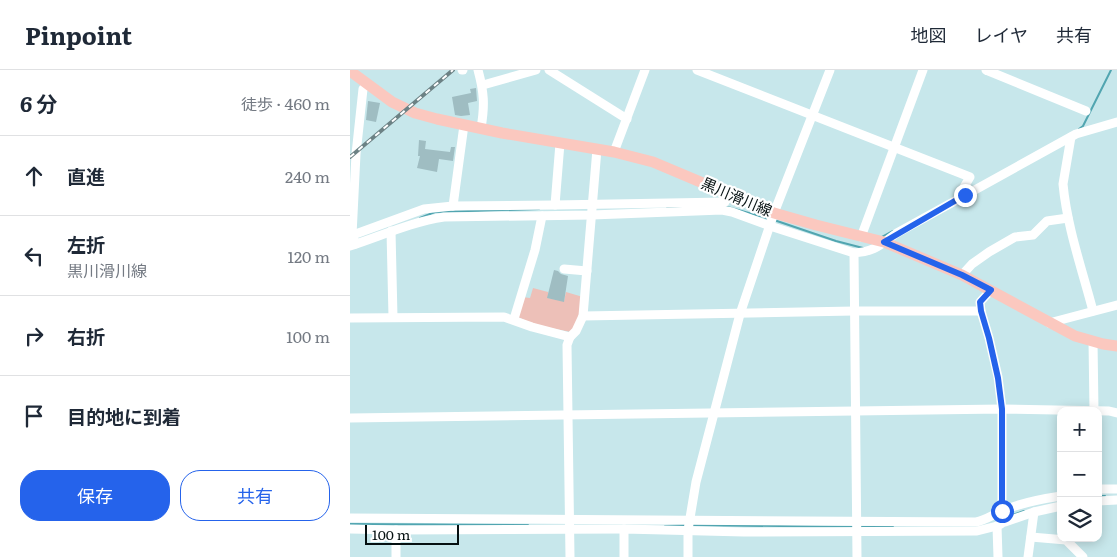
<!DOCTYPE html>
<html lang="ja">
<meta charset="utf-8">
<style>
body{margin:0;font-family:Literata,"Noto Sans JP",serif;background:#f6f6f7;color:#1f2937}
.controls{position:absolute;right:15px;bottom:15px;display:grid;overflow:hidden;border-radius:10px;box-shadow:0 2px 12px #0003}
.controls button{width:45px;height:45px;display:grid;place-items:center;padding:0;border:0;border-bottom:1px solid #e0e1e3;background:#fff;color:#1f2937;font:25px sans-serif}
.scale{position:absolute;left:15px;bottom:12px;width:94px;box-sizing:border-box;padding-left:5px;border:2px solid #051011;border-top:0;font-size:14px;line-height:18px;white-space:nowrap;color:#051011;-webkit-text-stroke:4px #fff;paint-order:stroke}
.stop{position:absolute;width:15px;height:15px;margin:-11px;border:4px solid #2563eb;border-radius:50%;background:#fff}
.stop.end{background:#2563eb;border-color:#fff;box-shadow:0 1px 5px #0008}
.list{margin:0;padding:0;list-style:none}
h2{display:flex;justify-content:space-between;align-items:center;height:65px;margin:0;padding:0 20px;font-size:21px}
h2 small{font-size:16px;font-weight:400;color:#747a83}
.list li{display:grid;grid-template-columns:32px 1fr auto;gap:15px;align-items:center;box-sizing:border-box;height:80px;padding:0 20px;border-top:1px solid #e0e1e3}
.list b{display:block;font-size:19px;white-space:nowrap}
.list p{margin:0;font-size:16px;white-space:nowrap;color:#747a83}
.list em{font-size:16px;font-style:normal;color:#747a83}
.actions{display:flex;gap:10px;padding:15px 20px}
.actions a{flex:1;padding:11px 0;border:1px solid #2563eb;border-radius:20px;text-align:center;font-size:18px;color:#2563eb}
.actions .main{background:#2563eb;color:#fff}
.icon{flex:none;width:28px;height:28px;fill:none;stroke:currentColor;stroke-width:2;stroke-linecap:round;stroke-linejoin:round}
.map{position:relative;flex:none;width:767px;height:487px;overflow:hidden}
header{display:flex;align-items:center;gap:30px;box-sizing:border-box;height:70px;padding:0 25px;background:#fff;border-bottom:1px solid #e0e1e3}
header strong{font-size:24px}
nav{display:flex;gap:28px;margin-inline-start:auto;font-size:18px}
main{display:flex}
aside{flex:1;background:#fff}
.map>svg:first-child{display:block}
.green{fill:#edc0b8}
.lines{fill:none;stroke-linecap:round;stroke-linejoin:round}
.stream{stroke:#51a5b0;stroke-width:2}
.building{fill:#9fbdc2}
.minor{stroke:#fff;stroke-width:9}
.major{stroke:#fbc8bf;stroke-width:11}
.rail-casing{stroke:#6c8285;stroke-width:4}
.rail{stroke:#fff;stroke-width:2;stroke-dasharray:5.5;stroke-linecap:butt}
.route{stroke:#2563eb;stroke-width:6}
.labels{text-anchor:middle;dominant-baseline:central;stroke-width:4.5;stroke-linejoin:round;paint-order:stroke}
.street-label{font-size:15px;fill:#051011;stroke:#fff}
</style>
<header>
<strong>Pinpoint</strong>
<nav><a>地図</a><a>レイヤ</a><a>共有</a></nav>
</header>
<main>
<aside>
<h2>6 分<small>徒歩 · 460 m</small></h2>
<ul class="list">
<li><svg class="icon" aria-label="ahead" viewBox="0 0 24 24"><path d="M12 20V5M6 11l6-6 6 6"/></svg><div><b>直進</b></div><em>240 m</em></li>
<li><svg class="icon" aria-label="left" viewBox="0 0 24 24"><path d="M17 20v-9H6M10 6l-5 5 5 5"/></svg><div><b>左折</b><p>黒川滑川線</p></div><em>120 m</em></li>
<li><svg class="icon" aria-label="right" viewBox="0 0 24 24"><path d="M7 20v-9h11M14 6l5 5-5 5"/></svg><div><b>右折</b></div><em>100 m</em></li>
<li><svg class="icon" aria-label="arrive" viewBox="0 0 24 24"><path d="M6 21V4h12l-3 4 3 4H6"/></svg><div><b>目的地に到着</b></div></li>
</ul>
<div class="actions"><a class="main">保存</a><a>共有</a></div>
</aside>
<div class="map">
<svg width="767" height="487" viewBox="0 0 767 487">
<rect width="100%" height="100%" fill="#c7e7eb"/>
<polygon class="green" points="183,218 198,222 198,228 214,231 216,222 233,227 230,245 221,262 185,255 168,247 172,227 180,228"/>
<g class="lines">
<g class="stream">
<polyline points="729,59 733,56 761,0"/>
<polyline points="374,136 420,149"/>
<polyline points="317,137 332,137"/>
<polyline points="70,148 85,142 189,139"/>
<polyline points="424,150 486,171 513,178"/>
<polyline points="532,167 543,161"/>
<polyline points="748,426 755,426"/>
<polyline points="657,447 674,441"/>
<polyline points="0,454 178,455"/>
<polyline points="342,455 503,457"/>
<polyline points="315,456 335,455"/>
<polyline points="510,457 543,457"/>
</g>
</g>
<g class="building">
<polygon points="126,18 127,31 118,33 120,45 111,46 105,45 102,27 121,23 120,19"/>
<polygon points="18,31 30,33 26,52 16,50"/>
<polygon points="69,70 76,71 75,79 100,82 101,77 105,77 103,91 89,89 87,102 67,98 70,86 68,86"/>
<polygon points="204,200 208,201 211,204 218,206 214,232 197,228"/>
</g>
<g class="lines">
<g class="minor">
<polyline points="112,0 113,0"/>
<path d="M128,0c6,22 7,35 3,58"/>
<polyline points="199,0 277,49"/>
<polyline points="347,0 620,107 614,117 615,125"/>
<polyline points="636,0 736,41"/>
<polyline points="133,15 186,0"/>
<polyline points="114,55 103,136 205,135"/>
<path d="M721,67l-8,47c4,43 19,85 30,127"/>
<polyline points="210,73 205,135 375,132"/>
<polyline points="264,82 295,0"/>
<polyline points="41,161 43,247"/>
<polyline points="0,166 74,139 103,136"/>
<polyline points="511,167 573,0"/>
<polyline points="6,174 2,165 6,84 13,19 17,15"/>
<path d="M0,176c31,-10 61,-24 94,-29l148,-2 130,-5 10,2 38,14 84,27"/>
<polyline points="214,199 237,201"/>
<polyline points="612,205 622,194 639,182 665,167 683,165 697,151 718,148"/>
<polyline points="641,220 630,232 631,241 639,268 648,307 652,339 652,445 655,452 684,442 711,436"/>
<polyline points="233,246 504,241 631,241"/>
<polyline points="0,248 154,247 182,257 220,267"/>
<polyline points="164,249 185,180 192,146"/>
<polyline points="699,253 767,235"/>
<polyline points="743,271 744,341"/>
<polyline points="0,348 652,339 759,341 767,343"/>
<polyline points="748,419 767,419"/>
<polyline points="748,431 767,430"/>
<path d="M0,448l626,4c10,-2 16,-7 26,-11 18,-8 39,-12 59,-15"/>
<polyline points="0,459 46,460"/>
<polyline points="681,467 716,470 733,487"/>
<polyline points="46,487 46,460 274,459"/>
<polyline points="220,487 217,275 220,267 226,261 233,246 247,79"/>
<polyline points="274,487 274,459 394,462 627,461 647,456"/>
<polyline points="338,487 338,460 346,412 390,244 424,143 480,0"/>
<path d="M507,487l-3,-304c21,-1 27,-9 43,-20l179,-99 41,-12"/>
<polyline points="648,487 647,456 651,454"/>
<polyline points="678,487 684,442"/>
</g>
<polyline class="major" points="0,1 42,32 65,43 87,49 152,63 264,82 303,92 424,143 466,155 534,172 612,205 725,266 753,274 767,276"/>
<g class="rail-casing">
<polyline id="rail" points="0,87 103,0"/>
</g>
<use href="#rail" class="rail"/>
</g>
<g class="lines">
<polyline class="route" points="615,125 534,172 612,205 641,220 630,232 631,241 639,268 648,308 652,339 652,441"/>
</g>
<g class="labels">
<g class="street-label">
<text transform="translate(387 126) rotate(23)">黒川滑川線</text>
</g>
</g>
</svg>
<div class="controls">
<button>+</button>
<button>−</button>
<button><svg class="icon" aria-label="layers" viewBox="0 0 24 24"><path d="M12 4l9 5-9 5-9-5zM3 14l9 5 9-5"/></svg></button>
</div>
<div class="scale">100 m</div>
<div class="stop" style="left:652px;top:441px"></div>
<div class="stop end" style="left:615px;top:125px"></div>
</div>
</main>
